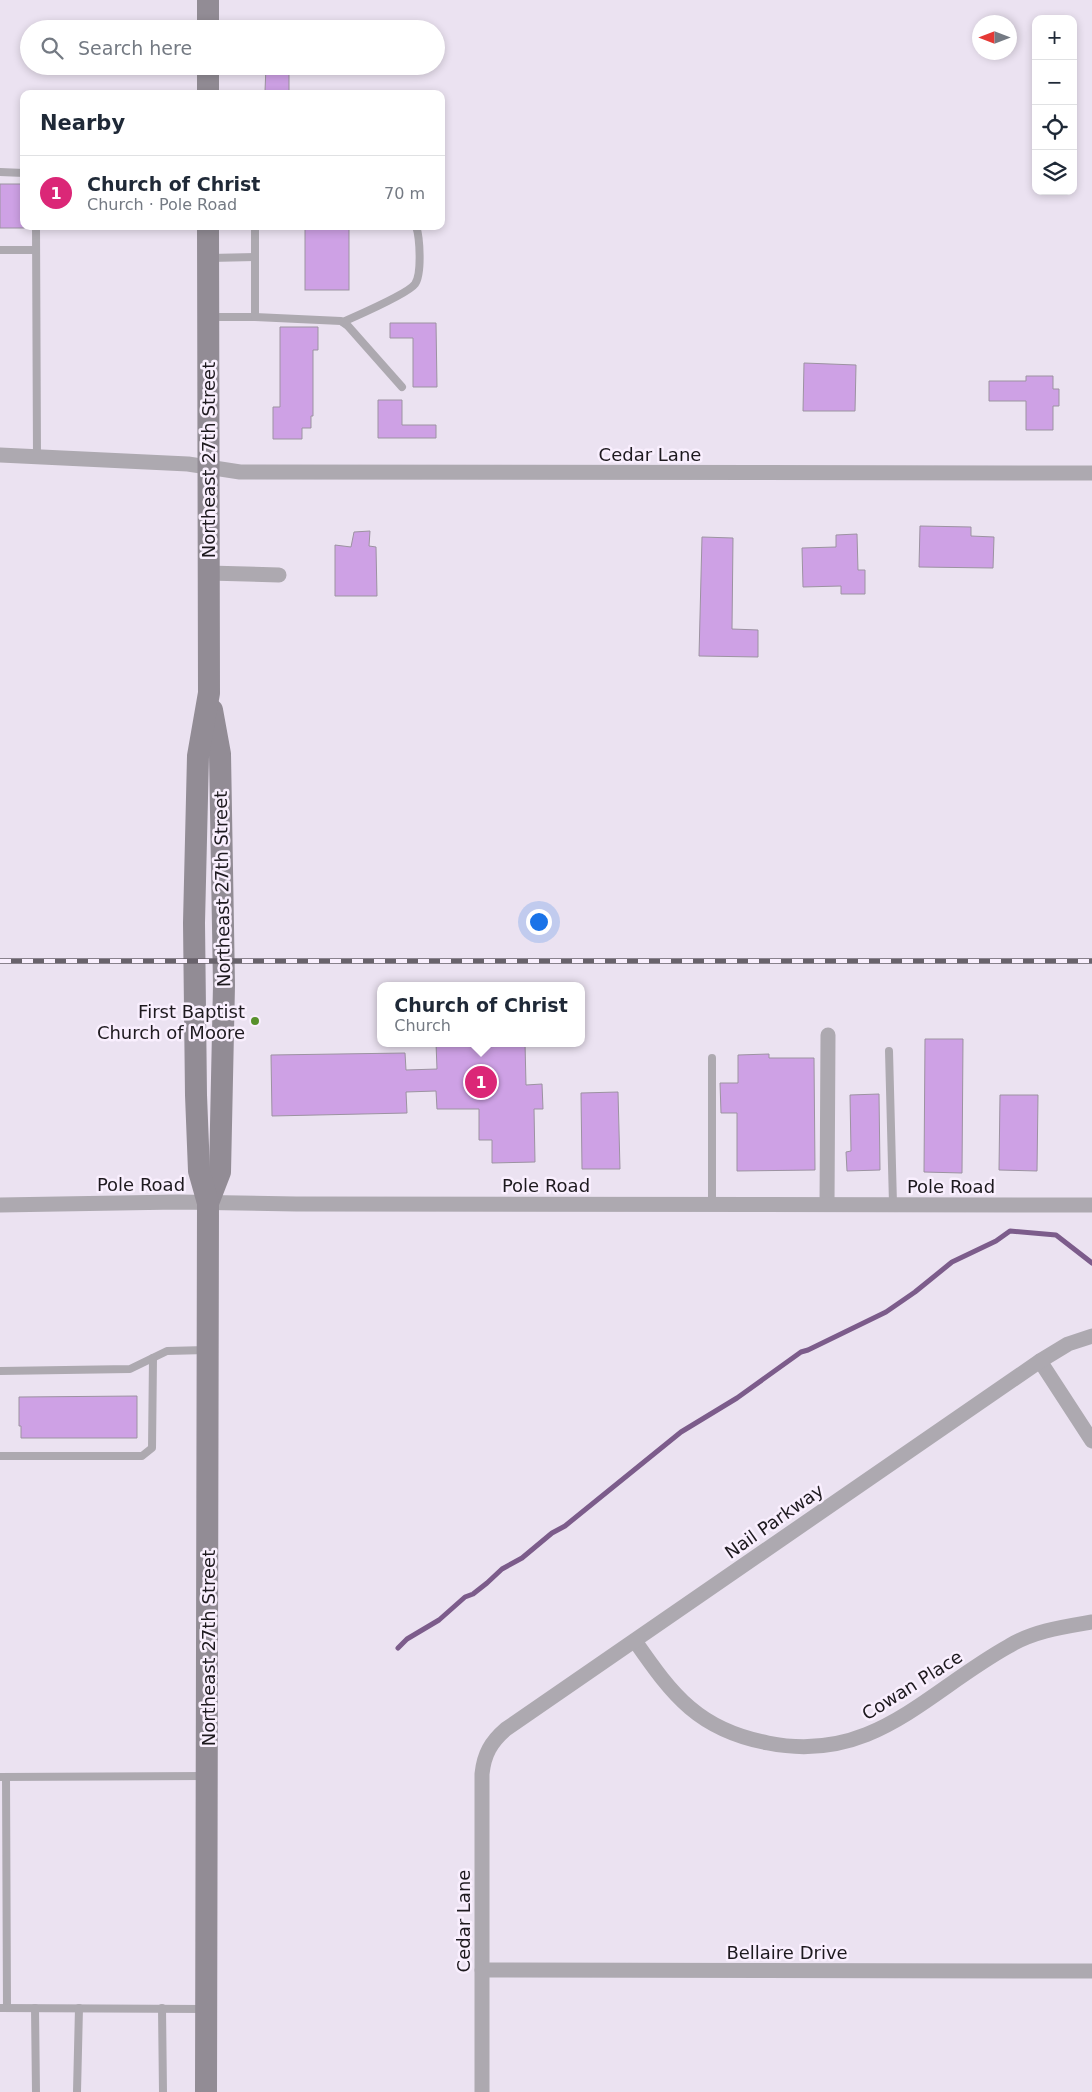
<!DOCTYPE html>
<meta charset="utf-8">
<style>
body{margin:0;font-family:"DejaVu Sans",sans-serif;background:#f2f2f3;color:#1f2937}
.controls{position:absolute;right:15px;top:15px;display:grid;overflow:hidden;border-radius:10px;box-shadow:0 2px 8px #0003}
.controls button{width:45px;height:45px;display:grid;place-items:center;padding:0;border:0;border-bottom:1px solid #e0e1e3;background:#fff;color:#1f2937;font:25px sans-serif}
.compass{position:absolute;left:972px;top:15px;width:45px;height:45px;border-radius:50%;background:#fff;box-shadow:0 2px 8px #0003;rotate:270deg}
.you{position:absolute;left:538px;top:921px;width:18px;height:18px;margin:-12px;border:4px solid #fff;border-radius:50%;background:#1a73e8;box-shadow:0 0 0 8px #1a73e833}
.badge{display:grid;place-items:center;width:32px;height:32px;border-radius:50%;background:#db2777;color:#fff;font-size:16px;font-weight:700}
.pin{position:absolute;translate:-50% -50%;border:2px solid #fff;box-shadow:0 1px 5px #0006}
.popup{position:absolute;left:377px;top:982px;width:208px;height:65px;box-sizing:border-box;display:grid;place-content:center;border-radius:10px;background:#fff;filter:drop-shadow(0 1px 4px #0005);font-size:16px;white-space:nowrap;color:#747a83}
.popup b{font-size:19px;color:#1f2937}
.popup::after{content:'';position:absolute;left:50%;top:100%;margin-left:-10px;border:10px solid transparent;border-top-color:#fff}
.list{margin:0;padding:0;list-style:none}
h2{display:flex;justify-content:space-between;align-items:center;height:65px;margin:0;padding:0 20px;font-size:21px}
h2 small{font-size:16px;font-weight:400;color:#747a83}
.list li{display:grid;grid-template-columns:32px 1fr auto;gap:15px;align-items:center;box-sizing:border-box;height:75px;padding:0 20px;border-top:1px solid #e0e1e3}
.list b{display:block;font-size:19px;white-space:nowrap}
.list p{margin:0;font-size:16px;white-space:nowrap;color:#747a83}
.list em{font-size:16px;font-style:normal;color:#747a83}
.icon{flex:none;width:28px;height:28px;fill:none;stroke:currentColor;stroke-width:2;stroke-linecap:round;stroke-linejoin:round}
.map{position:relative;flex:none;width:1092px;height:2092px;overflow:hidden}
.search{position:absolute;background:#fff;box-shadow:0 2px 8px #0003;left:20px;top:20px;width:425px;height:55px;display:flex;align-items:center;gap:12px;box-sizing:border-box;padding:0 18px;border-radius:28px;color:#747a83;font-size:19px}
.panel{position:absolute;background:#fff;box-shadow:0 2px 8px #0003;left:20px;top:90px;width:425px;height:140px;border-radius:10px}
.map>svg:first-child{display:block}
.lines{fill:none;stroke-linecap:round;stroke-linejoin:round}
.stream{stroke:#7c5c8b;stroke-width:5}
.building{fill:#cea1e5;stroke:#9c93a1}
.lane{stroke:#ada9b0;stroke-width:8}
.street{stroke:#ada9b0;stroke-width:15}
.secondary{stroke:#928c95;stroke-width:22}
.rail-casing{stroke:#68626b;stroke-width:5.5}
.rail{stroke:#f9effe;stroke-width:4;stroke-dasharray:11;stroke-linecap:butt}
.poi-dot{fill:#58902c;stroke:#f9effe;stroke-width:2}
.labels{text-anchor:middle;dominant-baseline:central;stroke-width:5;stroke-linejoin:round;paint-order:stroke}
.street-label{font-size:18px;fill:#1d191e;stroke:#f9effe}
.poi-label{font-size:18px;fill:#1d191e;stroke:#f9effe;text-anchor:end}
</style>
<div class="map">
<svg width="1092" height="2092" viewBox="0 0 1092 2092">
<rect width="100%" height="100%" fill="#ebe2f1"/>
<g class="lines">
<polyline class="stream" points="398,1648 407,1639 439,1620 465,1597 473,1594 487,1583 502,1569 522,1558 552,1533 565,1526 681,1432 737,1398 801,1352 808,1350 886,1312 915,1292 952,1262 996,1241 1010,1231 1056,1235 1092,1263"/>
</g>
<g class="building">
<polygon points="266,66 289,66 289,92 265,91"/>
<rect x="0" y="184" width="24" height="44"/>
<rect x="305" y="226" width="44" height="64"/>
<polygon points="390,323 436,323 437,387 413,387 413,338 390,338"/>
<polygon points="280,327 318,327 318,350 313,350 313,416 311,416 311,428 302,428 302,439 273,439 273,407 280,407"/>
<polygon points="804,363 856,365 855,411 803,411"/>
<polygon points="1026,376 1053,376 1053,389 1059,389 1059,406 1053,406 1053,430 1026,430 1026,401 989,401 989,381 1026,381"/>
<polygon points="378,400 402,400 402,425 436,425 436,438 378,438"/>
<polygon points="920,526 971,527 971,536 994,537 993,568 919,567"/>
<polygon points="370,531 369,546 376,547 377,596 335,596 335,545 351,547 354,532"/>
<polygon points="857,534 858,570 865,570 865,594 841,594 841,586 803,587 802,548 836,547 836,535"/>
<polygon points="702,537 733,538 732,629 758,630 758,657 699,656"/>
<polygon points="925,1039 963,1039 962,1173 924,1172"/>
<polygon points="436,1043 525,1043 526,1085 542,1084 543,1109 534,1109 535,1162 492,1163 492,1140 479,1140 479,1109 437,1109 436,1091 406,1092 407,1113 272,1116 271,1055 405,1053 406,1070 437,1069"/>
<polygon points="769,1054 769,1058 814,1058 815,1170 737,1171 737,1113 721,1113 720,1083 738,1083 738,1055"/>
<polygon points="618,1092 620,1169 582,1169 581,1093"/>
<polygon points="879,1094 880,1170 847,1171 846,1152 851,1151 850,1095"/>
<polygon points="1000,1095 1038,1095 1037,1171 999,1170"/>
<polygon points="137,1396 137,1438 21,1438 21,1426 19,1426 19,1397"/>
</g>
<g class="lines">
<g class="lane">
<polyline points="0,172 24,173"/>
<polyline points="36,226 37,457"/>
<polyline points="0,250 36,250"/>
<polyline points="210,258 255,257"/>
<polyline points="210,317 255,317 255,226"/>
<polyline points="255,317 341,321 348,326 402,387"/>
<path d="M343,322c13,-6 65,-28 72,-38 7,-10 5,-46 1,-58"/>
<polyline points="889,1051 893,1204"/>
<polyline points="712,1204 712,1058"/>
<polyline points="0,1371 130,1369 167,1351 206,1350"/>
<polyline points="0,1456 142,1456 152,1448 153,1358"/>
<polyline points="0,1777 205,1776"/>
<polyline points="6,1777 7,2008"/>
<polyline points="0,2008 204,2009"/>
<polyline points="35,2008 36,2092"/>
<polyline points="162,2008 163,2092"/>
<polyline points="77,2092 79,2008"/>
</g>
<g class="street">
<polyline points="0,455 188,464 240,472 1092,473"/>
<polyline points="208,573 279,575"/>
<polyline points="827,1204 828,1035"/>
<polyline points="0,1205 178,1202 296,1204 1092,1205"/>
<polyline points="1040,1361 1092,1441"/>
<path d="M635,1641c38,55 64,89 133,102 105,21 158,-51 241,-97 25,-15 54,-19 83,-24"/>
<polyline points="482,1970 1092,1971"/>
<path d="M482,2092v-318c2,-20 9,-32 24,-45l534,-368 28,-17 24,-8"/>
</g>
<g class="secondary">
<polyline points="208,0 208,29"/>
<polyline points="208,66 208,94"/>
<polyline points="208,1203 220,1172 224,985 220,754 212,710"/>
<polyline points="206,2092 208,1203 199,1171 196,1095 194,923 198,756 209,693 208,226"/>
</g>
<g class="rail-casing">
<polyline id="rail" points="0,961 1092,961"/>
</g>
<use href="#rail" class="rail"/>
</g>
<circle class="poi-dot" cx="255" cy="1021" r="5"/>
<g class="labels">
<g class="street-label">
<text x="650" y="454">Cedar Lane</text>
<text transform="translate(208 460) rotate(-90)">Northeast 27th Street</text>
<text transform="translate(222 889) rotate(-91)">Northeast 27th Street</text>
<text x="141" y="1184">Pole Road</text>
<text x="546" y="1185">Pole Road</text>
<text x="951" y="1186">Pole Road</text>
<text transform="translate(774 1521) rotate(-35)">Nail Parkway</text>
<text transform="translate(208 1648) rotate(-90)">Northeast 27th Street</text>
<text transform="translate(912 1685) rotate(-32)">Cowan Place</text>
<text transform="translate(463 1921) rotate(-90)">Cedar Lane</text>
<text x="787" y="1952">Bellaire Drive</text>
</g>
<g class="poi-label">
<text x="245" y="1011">First Baptist<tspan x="245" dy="21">Church of Moore</tspan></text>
</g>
</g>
</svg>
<div class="controls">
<button>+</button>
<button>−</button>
<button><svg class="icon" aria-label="locate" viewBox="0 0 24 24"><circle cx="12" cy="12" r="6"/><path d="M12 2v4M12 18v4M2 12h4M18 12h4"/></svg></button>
<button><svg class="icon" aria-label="layers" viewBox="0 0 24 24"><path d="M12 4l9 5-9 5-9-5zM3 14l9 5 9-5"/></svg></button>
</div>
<svg class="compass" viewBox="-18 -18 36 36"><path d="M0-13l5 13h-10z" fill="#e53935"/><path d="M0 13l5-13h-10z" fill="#747a83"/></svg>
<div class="you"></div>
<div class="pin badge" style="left:481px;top:1082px">1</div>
<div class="popup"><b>Church of Christ</b>Church</div>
<div class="search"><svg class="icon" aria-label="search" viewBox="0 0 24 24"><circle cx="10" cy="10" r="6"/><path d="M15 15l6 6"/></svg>Search here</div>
<section class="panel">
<h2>Nearby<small></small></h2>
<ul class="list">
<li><span class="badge">1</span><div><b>Church of Christ</b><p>Church · Pole Road</p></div><em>70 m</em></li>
</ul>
</section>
</div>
